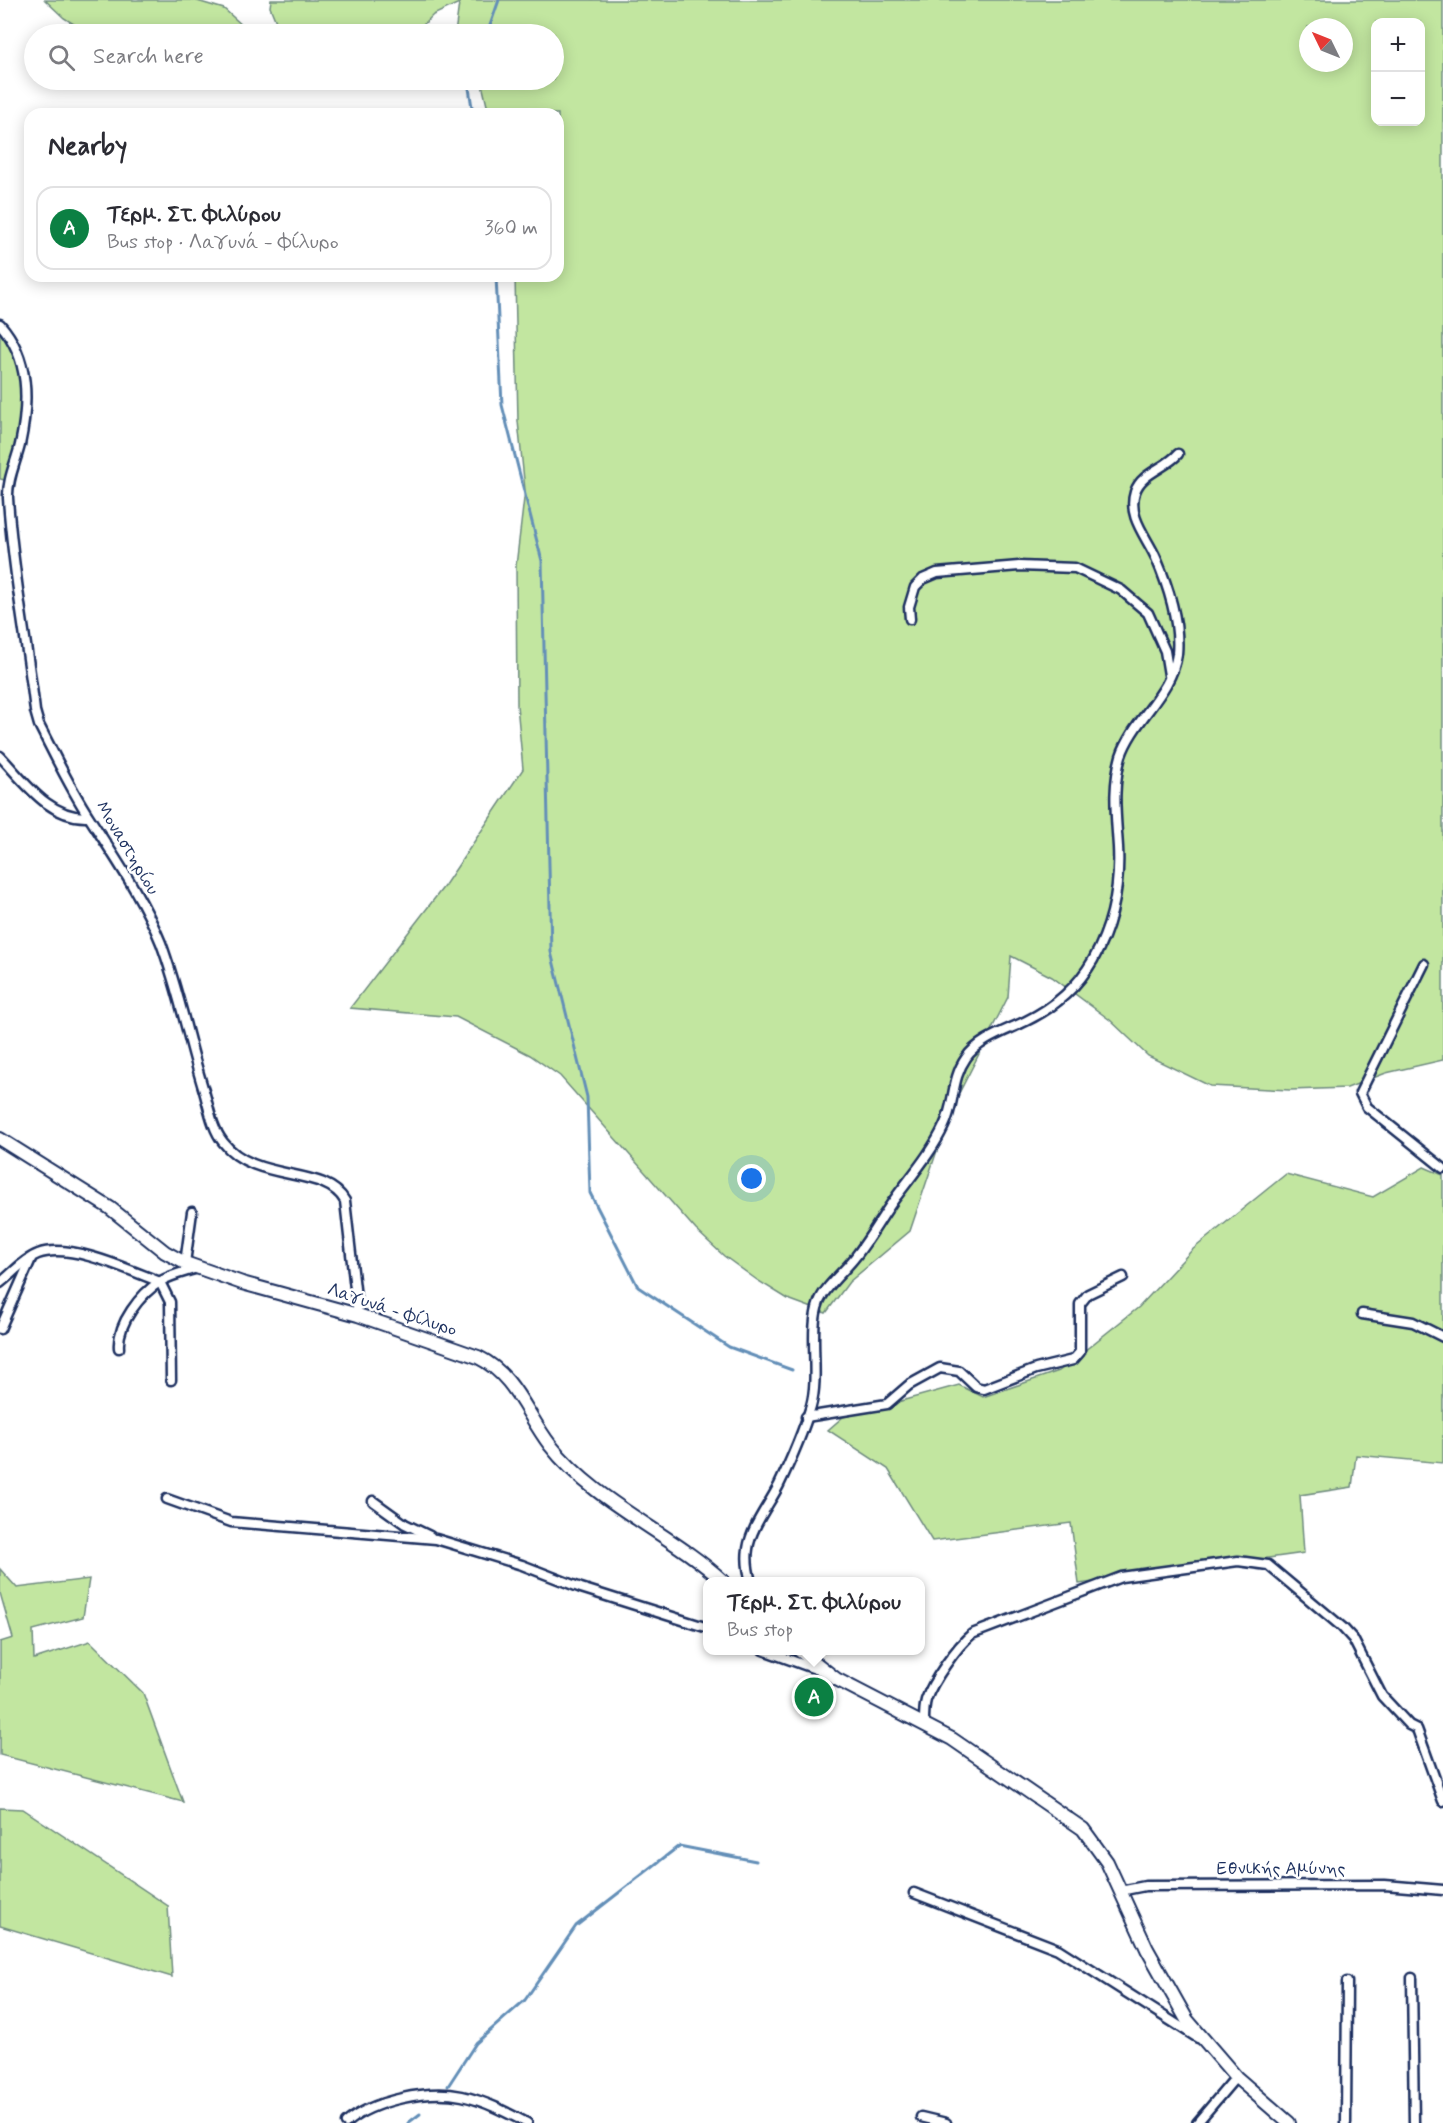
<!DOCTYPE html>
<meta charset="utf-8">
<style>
body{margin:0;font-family:Mynerve,sans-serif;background:#f2f2f3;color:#2b2b33}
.controls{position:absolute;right:18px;top:18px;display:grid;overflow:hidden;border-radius:12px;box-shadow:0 3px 15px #0003}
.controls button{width:54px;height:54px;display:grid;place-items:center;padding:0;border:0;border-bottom:2px solid #e1e1e2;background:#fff;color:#2b2b33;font:30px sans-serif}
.compass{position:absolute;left:1299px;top:18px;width:54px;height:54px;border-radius:50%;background:#fff;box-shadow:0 3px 15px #0003;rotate:313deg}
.you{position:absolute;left:752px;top:1179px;width:21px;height:21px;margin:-15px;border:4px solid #fff;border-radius:50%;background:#1a73e8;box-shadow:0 0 0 9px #1a73e833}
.badge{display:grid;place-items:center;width:39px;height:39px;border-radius:50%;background:#0b8043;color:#fff;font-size:20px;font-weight:700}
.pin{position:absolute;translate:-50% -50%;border:3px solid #fff;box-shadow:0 2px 6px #0006}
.popup{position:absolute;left:703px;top:1577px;width:222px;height:78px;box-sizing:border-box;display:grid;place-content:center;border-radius:12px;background:#fff;filter:drop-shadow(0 2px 4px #0005);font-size:20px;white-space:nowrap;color:#7c7c81}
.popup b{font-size:22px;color:#2b2b33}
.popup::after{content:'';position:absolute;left:50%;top:100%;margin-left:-12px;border:12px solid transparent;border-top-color:#fff}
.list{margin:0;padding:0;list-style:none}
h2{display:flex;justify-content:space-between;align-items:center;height:78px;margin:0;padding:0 24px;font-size:26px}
h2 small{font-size:20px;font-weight:400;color:#7c7c81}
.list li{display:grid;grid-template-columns:39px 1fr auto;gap:18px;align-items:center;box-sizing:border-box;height:84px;margin:0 12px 12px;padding:0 12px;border:2px solid #e1e1e2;border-radius:18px}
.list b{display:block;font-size:22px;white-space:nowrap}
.list p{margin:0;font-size:20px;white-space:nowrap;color:#7c7c81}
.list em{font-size:20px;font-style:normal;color:#7c7c81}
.icon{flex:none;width:33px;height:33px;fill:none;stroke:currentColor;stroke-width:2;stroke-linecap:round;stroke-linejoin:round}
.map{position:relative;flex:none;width:1443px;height:2123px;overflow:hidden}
.search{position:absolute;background:#fff;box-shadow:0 3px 15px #0003;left:24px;top:24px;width:540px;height:66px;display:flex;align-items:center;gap:15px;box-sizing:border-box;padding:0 21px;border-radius:33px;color:#7c7c81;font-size:22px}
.panel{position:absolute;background:#fff;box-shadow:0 3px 15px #0003;left:24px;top:108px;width:540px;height:174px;border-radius:18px}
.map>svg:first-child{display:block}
.green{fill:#c2e6a0;stroke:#6e8a7f;stroke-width:1.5;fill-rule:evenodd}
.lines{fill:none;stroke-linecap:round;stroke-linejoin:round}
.stream{stroke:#648fb8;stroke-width:3}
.street-casing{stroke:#1b2f5e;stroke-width:13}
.secondary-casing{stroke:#1b2f5e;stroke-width:16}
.street{stroke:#fff;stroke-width:8}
.secondary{stroke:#fff;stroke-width:12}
.labels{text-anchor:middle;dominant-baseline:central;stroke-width:5;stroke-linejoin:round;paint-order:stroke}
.street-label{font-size:18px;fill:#1b2f5e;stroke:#fff}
</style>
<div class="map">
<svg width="1443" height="2123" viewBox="0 0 1443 2123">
<rect width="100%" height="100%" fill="#fff"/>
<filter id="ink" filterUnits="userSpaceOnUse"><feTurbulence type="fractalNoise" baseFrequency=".0167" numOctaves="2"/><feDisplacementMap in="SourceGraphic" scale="12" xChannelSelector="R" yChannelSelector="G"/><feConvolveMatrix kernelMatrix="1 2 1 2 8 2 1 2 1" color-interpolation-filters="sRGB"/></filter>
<g filter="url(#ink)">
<g class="green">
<polygon points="45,0 194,0 224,9 243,26 237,34 90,34 64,18"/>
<path d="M271,0h1172v1060l-57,13 -39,15 -57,2 -80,-4 -62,-30 -38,-36 -58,-43 -41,-21 -3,41 -57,112 -41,122 -61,51 -23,31 -38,-14 -31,-19 -33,-24 -28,-26 -136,-154 -30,-21 -74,-38 -106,-9 95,-123 78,-116 -6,-64 -1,-139 9,-76 -7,-69 -3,-145h43v-162h-69l-8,-34h73v-46h-99l4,-31 -26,12 -19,19h-133l-11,-27zM1376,22h44v100h-44zM1308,27h36v36h-36z"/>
<polygon points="0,324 21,356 25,411 9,481 0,479"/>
<polygon points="1424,1167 1443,1175 1443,1463 1356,1455 1352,1487 1300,1495 1304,1553 1079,1584 1071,1523 932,1541 888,1469 828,1430 843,1417 959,1385 983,1397 1059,1371 1139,1307 1192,1250 1286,1174 1373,1197"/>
<polygon points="0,1569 17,1588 89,1579 83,1617 33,1630 34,1659 90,1641 143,1693 183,1802 0,1755 0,1642 13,1638 0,1593"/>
<polygon points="0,1808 23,1809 168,1906 172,1977 0,1926"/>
</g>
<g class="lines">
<g class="stream">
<polyline points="487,34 499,0"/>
<polyline points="472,80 469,88 473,114"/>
<polyline points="496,276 502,405 542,561 551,952 587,1097 590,1193 638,1287 729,1347 792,1370"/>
<polyline points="448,2086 476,2043 525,2000 576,1926 679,1846 756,1861"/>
<polyline points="408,2123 420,2114"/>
</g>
<g class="street-casing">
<g id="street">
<path d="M0,324c30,34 29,78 20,121 -4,17 -13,35 -12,53 4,69 19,144 27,213l4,14c16,31 31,63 50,92 26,41 54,81 72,126 18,48 28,100 43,148 5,17 8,37 19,51 32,42 102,23 122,59l13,114"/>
<polyline points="910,619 909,607 915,587 923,579 937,573 1019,566 1075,568 1121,590 1148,613 1165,651 1169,675"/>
<path d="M0,756c24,25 49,63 88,61"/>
<polyline points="1424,964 1360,1093 1367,1107 1443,1168"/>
<polyline points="185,1263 192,1212"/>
<path d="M0,1283c12,-9 24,-24 38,-29 32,-12 91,16 122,28l10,20 1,78"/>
<polyline points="1362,1314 1413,1322 1443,1337"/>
<polyline points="0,1329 31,1259"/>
<path d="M119,1348c-2,-24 21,-54 42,-67 10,-6 24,-9 36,-13"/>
<polyline points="806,1417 887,1404 909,1385 940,1368 959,1371 976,1387 984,1389 1036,1369 1073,1360 1080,1352 1080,1304 1088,1294 1123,1277"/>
<polyline points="167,1499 231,1522 436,1539 522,1565 581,1588 708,1628"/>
<polyline points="373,1501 405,1524 430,1536"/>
<path d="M751,1582c-3,-11 -5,-21 -3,-33 3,-22 21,-44 31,-64 12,-25 24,-53 32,-79 9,-32 -3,-75 8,-104 7,-17 26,-31 37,-46 15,-19 26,-40 40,-59 17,-23 36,-45 48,-71 11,-22 7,-47 22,-68 13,-19 40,-27 60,-37 29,-14 51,-33 67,-61 19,-34 27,-74 25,-113 -2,-32 -6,-59 3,-91 12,-36 51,-63 56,-102 3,-31 -9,-68 -21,-96 -9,-21 -29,-41 -21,-66 6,-19 31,-24 43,-38"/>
<polyline points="763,1650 821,1671"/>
<path d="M924,1723c0,-8 0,-16 2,-23 6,-18 31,-54 46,-66l149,-57 117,-16 30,4 74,62 11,12 29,57 27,29 8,4 26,72"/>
<polyline points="1120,1891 1145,1886 1385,1885 1443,1890"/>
<polyline points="914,1893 1058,1949 1198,2038"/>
<polyline points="1412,1978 1414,2123"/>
<polyline points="921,2117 946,2123"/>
<path d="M346,2123c27,-23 82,-34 116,-27 23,5 44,16 65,27"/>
<polyline points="1197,2123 1236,2077"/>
<polyline points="1346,2123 1347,1982"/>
</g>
</g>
<g class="secondary-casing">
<g id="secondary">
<path d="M0,1139l110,69 55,44 20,11 57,20 116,32 120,42c37,18 48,57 72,88 46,59 120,87 174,137"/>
<polyline points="799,1650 836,1679 952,1739 1083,1829 1107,1862 1147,1949 1187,2020 1236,2077 1289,2123"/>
</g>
</g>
<use href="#street" class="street"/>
<use href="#secondary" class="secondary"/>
</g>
</g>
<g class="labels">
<g class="street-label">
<text transform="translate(127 848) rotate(59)">Μοναστηρίου</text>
<text transform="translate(392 1310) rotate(18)">Λαγυνά - Φίλυρο</text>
<text x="1281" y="1869">Εθνικής Αμύνης</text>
</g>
</g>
</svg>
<div class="controls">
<button>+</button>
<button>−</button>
</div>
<svg class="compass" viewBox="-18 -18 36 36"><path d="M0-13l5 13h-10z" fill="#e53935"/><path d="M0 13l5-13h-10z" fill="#7c7c81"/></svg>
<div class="you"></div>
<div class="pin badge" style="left:814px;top:1697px">A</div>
<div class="popup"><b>Τερμ. Στ. Φιλύρου</b>Bus stop</div>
<div class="search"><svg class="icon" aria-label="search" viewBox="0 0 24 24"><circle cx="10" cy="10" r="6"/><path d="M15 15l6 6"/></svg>Search here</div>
<section class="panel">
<h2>Nearby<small></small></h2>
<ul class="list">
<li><span class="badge">A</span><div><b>Τερμ. Στ. Φιλύρου</b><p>Bus stop · Λαγυνά - Φίλυρο</p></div><em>360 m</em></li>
</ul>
</section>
</div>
